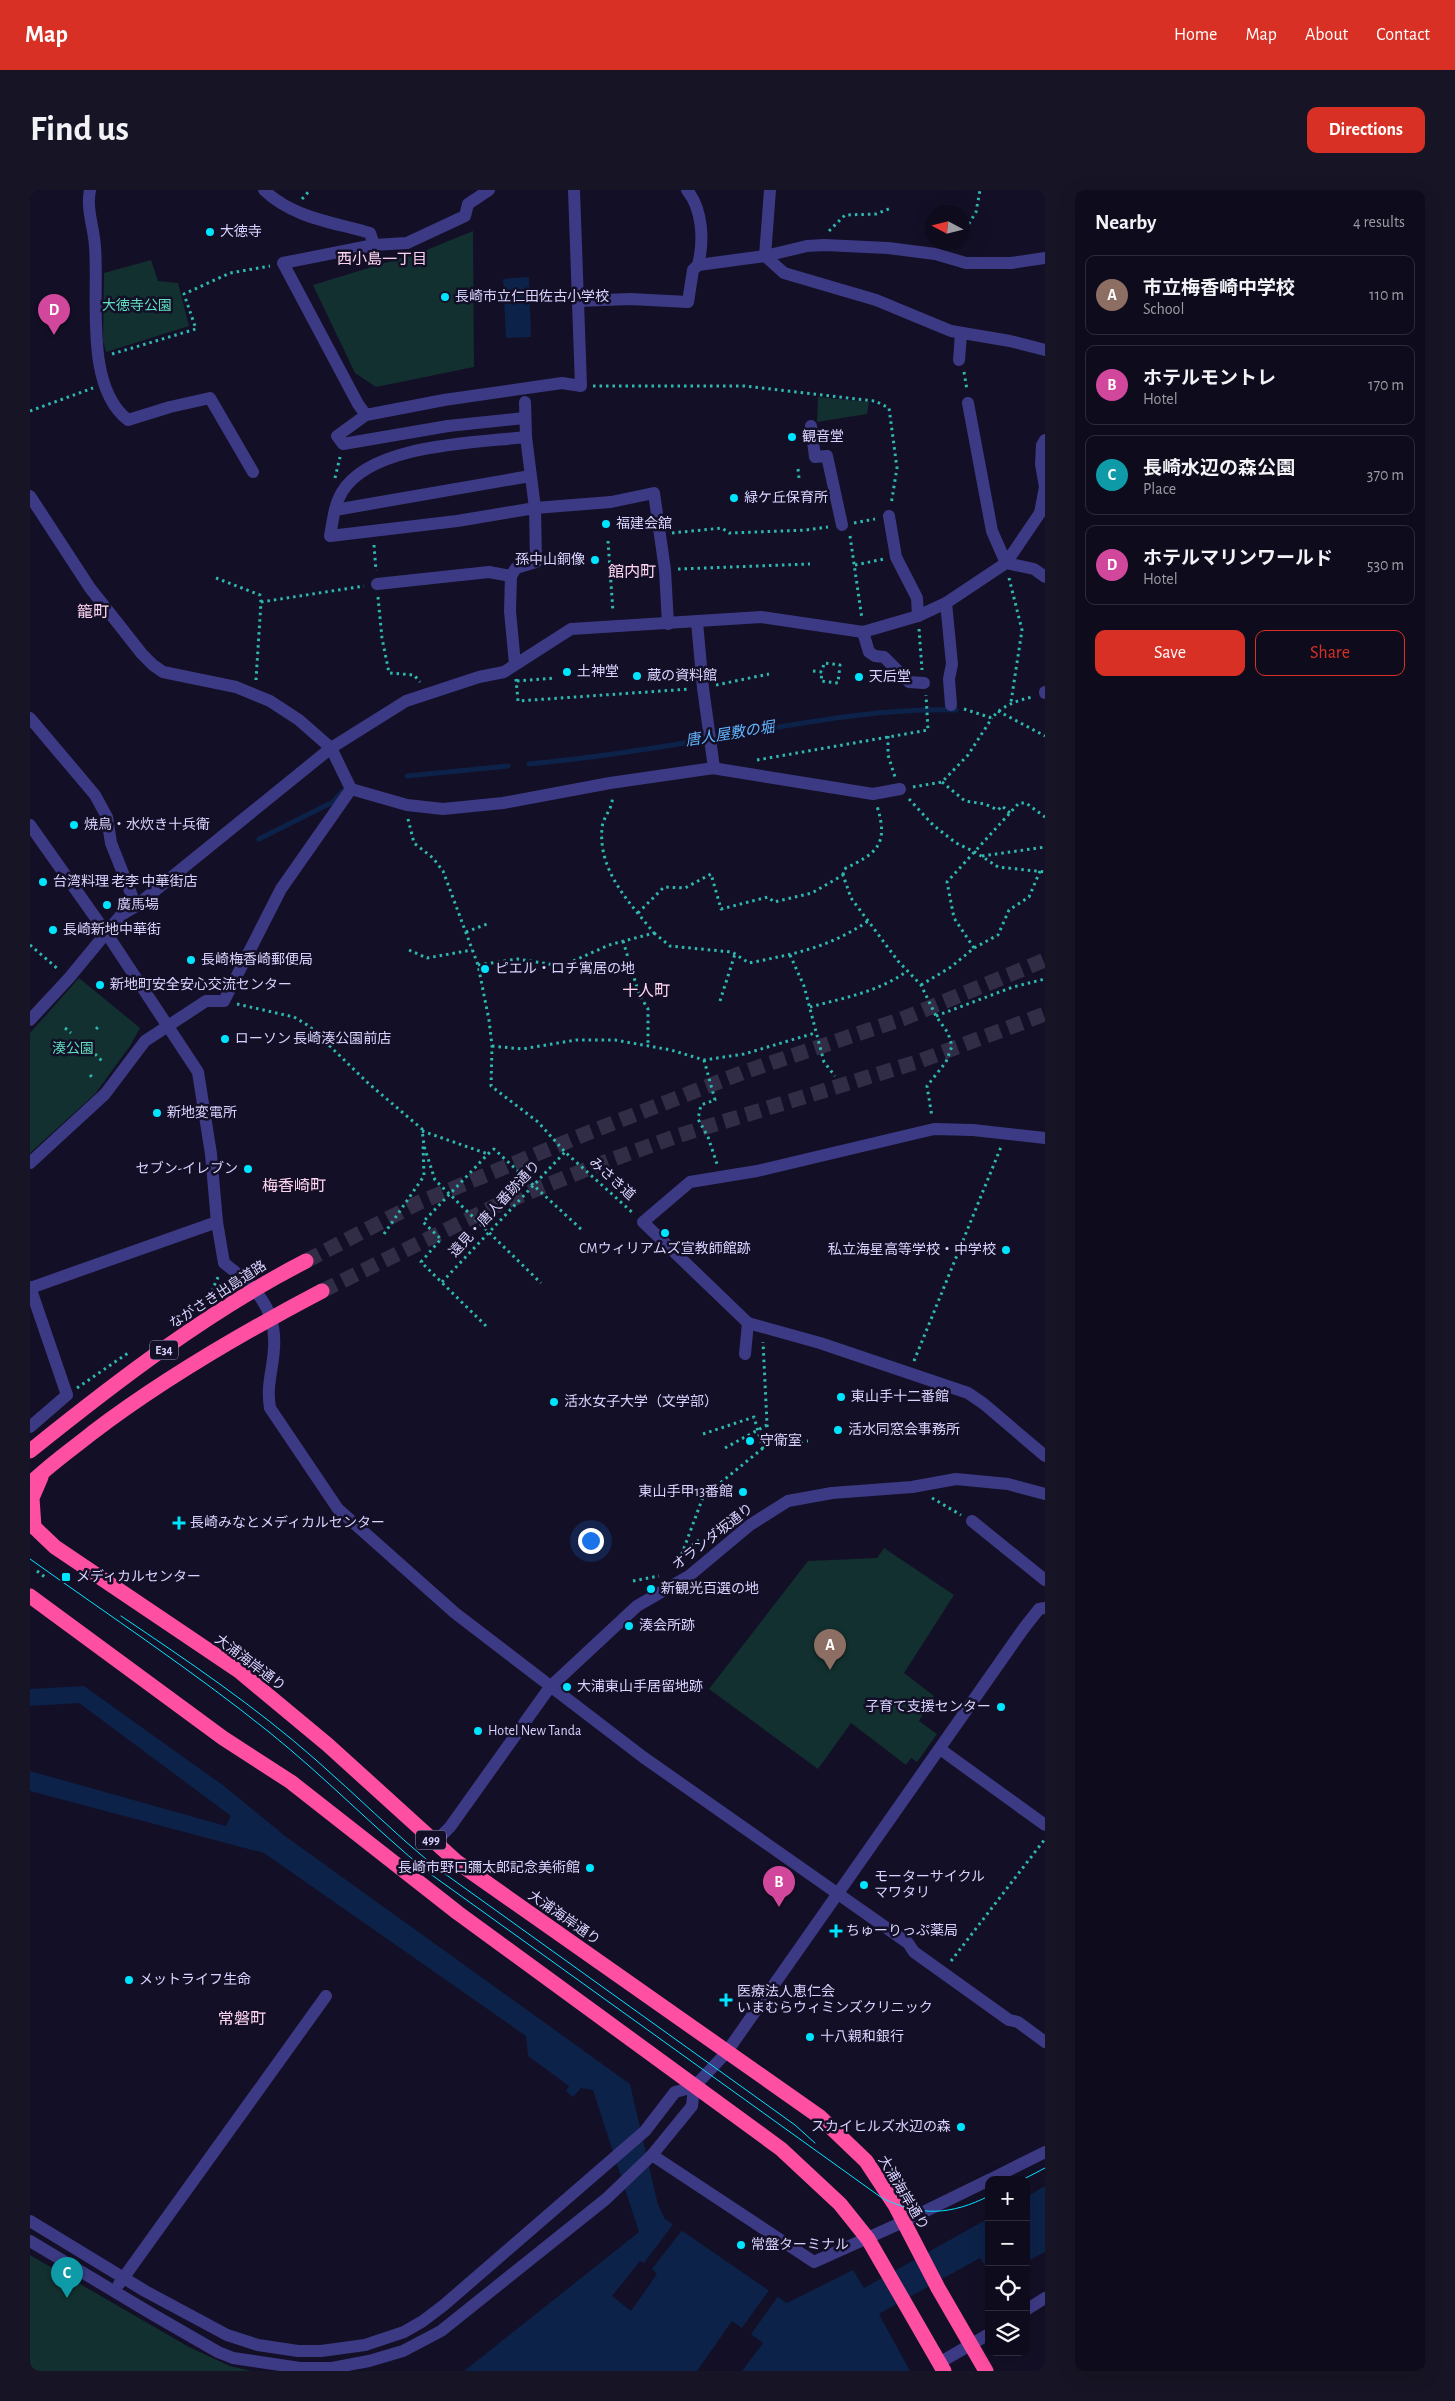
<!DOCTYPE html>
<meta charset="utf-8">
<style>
body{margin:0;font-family:"Alegreya Sans","Noto Sans JP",sans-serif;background:#171425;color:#f1f3f6}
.controls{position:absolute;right:15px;bottom:15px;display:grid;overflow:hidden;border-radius:10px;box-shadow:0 5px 20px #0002}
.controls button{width:45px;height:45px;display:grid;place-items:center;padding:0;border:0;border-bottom:1px solid #2e2b3b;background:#0e0b1c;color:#f1f3f6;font:25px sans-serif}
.compass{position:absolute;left:895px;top:15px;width:45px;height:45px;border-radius:50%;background:#0e0b1c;box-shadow:0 5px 20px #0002;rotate:277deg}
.you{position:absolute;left:560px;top:1350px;width:18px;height:18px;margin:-12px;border:4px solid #fff;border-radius:50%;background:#1a73e8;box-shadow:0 0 0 8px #1a73e833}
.badge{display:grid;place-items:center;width:32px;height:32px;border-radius:50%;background:#d93025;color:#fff;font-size:16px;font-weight:700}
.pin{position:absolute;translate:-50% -41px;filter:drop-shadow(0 1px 2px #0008)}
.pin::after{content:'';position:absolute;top:26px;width:18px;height:15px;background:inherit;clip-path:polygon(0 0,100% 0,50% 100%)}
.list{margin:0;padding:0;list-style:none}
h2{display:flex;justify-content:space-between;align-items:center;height:65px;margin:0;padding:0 20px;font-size:21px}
h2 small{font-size:16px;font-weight:400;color:#9b9ba3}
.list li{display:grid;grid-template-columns:32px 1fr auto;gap:15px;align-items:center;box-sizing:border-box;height:80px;margin:0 10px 10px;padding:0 10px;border:1px solid #2e2b3b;border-radius:10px}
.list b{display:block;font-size:19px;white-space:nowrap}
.list p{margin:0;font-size:16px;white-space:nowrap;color:#9b9ba3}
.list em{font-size:16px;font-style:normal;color:#9b9ba3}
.actions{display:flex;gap:10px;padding:15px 20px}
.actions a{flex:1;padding:11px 0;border:1px solid #d93025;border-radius:10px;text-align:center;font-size:18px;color:#d93025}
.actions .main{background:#d93025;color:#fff}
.icon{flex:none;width:28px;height:28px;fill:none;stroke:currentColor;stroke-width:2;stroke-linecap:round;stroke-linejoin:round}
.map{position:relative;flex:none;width:1015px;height:2181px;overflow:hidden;border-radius:10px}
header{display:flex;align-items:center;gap:30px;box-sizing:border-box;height:70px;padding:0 25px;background:#d93025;color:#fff}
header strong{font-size:24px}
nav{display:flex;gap:28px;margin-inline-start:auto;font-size:18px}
.intro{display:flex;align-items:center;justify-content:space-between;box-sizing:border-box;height:120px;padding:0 30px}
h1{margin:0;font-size:35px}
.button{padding:12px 22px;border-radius:10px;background:#d93025;color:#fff;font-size:18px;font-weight:700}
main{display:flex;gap:30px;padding:0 30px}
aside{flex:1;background:#0e0b1c;border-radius:10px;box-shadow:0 5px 20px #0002}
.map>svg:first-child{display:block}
.green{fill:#12302f}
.water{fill:#0c2248}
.pier{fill:#130f26}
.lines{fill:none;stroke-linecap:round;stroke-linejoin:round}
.stream{stroke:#0c2248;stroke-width:5}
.highway-tunnel{stroke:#312d47;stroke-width:15;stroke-dasharray:15 8;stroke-linecap:butt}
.path{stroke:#2fb8b0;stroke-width:3;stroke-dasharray:2.5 4;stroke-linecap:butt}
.minor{stroke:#3d3a85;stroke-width:12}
.highway{stroke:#ff4fa3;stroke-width:15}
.tram{stroke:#00e5ff;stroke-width:1}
.poi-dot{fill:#00e5ff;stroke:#130f26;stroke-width:2}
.labels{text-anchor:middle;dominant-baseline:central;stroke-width:5;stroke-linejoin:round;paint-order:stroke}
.shield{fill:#130f26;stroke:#9e99be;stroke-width:1}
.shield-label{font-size:12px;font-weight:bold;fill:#d9d4ff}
.poi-label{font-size:14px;fill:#d9d4ff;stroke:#130f26;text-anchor:start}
.park-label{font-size:14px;fill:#5fe0c0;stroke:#130f26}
.street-label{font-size:14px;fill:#d9d4ff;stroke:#130f26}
.neighbourhood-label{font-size:15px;fill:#ffd6f0;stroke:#130f26}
.water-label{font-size:15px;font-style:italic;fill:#62b6ff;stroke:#130f26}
.quarter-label{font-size:16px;fill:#ffd6f0;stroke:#130f26}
</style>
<header>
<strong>Map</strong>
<nav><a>Home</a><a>Map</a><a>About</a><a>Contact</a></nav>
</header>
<div class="intro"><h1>Find us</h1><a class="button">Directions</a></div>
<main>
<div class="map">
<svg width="1015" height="2181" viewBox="0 0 1015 2181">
<rect width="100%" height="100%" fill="#130f26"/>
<g class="green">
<polygon points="443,41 444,177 346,197 325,183 283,95 394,61"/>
<polygon points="121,70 128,91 148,93 159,136 76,162 73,151 74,83"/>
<polygon points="788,207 839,212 837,224 787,232"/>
<polygon points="49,788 110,838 100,856 65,904 0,963 0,843"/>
<polygon points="854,1358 924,1405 874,1483 904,1506 889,1531 907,1544 887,1572 881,1568 876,1575 821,1533 788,1579 679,1499 778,1371 847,1368"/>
<polygon points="0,2065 159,2157 200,2176 221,2181 0,2181"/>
</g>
<g class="water">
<polygon points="499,87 501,147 476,148 473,89"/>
<polygon points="54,1496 194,1596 255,1646 600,1894 628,2015 635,2029 757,2113 823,2080 834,2098 959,2028 959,2082 950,2068 849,2124 880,2181 434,2181 609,2042 563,1900 551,1898 543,1907 536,1901 539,1896 498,1866 496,1846 234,1663 0,1601 0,1581 196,1636 201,1626 49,1513 0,1516 0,1499"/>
<polygon points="1015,1996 1015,2062 996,2072 996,2007"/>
</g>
<g class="pier">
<polygon points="644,2033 653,2039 622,2079 627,2084 601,2121 582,2106 610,2071 614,2073"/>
<polygon points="740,2099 749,2105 721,2144 733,2153 712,2181 667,2181 702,2131 712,2138"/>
</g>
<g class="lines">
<g class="stream">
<path d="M499,574c64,-6 128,-16 191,-27 78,-13 157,-29 236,-27"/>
<polyline points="377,586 478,576"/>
<polyline points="229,649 303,612 313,601"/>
</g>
<g class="highway-tunnel">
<polyline points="276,1071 388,1013 560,942 714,882 872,829 1015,770"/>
<polyline points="292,1101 465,1016 567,975 647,946 887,872 1015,824"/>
</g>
<g class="path">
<polyline points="272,9 280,0"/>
<polyline points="799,41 815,25 846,24 861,18"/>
<polyline points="932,45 946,22 950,0"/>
<polyline points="82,164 166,139 154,104 200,83 240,76"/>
<polyline points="934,182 937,200"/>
<polyline points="563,196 714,196 845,211 859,218 867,278 861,315"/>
<polyline points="0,221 63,198"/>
<polyline points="768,279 769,288"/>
<polyline points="305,288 310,267"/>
<polyline points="824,333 845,329"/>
<polyline points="642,343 692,338 699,343 776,340 798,337"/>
<polyline points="820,346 832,429"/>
<polyline points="578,351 583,422"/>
<polyline points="344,355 346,381"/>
<polyline points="825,375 854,369"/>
<polyline points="648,379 780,374"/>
<polyline points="186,388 230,405 231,412 226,490"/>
<polyline points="979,388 992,440 981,512"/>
<polyline points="348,407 352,448 359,483 384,485 390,492"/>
<polyline points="231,412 334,396"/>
<polyline points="889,439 892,480"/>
<polyline points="783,481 792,482 791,491 808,493 810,475 794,473 792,482"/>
<polyline points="486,489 488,511 660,499"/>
<polyline points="487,491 525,488"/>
<polyline points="686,495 739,484"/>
<path d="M934,519l28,9c11,-13 24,-17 40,-21"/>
<polyline points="968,521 1015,546"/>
<polyline points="858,546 858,565 865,587"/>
<polyline points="727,570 898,540 896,505"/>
<polyline points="912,592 935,611 955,614 968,620 972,616 980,623"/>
<polyline points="883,597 912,592 938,565 962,528"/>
<polyline points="879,609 903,635 926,653 945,662 968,677 1015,682"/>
<polyline points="378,629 384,653 403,668 413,681 448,775 459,830 462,856 461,896 508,932 535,962 603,1023"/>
<polyline points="952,666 1015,657"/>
<path d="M813,685l1,-6c33,-16 45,-24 33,-63"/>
<polyline points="608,723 634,697 655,698 681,684 691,719 738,707 744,712 782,703 813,685 821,708 868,771 891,795 906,826 918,843 922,856 916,872 897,896 902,927"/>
<polyline points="436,742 457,734"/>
<path d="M624,743l16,13 62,6 17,11c44,-9 80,-15 119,-42"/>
<polyline points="593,751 609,804 618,819 618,856"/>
<polyline points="0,755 28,779"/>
<polyline points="944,758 924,728 917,692 989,613 996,613 1015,627"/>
<polyline points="379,760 397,768 442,760"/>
<polyline points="760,765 774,796 794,872 805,886"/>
<path d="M448,775l39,-6 45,7 47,-21 45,-12c-25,-31 -56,-62 -52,-105 1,-12 12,-20 10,-32"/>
<polyline points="891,795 921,777 944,758 968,745 979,720 999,707 1010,681"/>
<polyline points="690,811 705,764"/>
<polyline points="207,814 264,827 279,836 338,893 392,939 394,956 405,990 511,1093"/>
<path d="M780,817c33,-9 69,-15 97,-36"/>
<polyline points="906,826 983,797 1015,789"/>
<polyline points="35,838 41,843"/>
<polyline points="66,839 69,836"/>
<polyline points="462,856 492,859 546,850 585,850 641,860 674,870 714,864 785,843"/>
<polyline points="65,864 72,871"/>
<polyline points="674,870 685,910 671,915 668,929 678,947 687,974"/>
<polyline points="60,885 63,888"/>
<polyline points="392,941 458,964"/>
<polyline points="354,1044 394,986 393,954"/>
<polyline points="412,1092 535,962"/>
<polyline points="146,1129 181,1103 189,1085"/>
<polyline points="456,1136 391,1072 411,1049 393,1032 458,964 464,959 552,1040"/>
<polyline points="884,1171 971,957"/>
<polyline points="47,1198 98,1163"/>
<polyline points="673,1244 724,1227 733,1259"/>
<polyline points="738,1254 778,1251"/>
<polyline points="695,1258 737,1235"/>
<polyline points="902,1308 931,1325"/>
<polyline points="652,1363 669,1350"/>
<polyline points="647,1377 673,1307 738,1254 733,1152"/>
<polyline points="7,1381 16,1388"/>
<polyline points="603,1391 629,1386"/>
<polyline points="921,1771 1015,1649"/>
</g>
<g class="minor">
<path d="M60,0c-4,20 4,37 5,57 4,50 -11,139 33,173l42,-13 40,-9 43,74"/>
<path d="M234,0c29,28 69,32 106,43l4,12"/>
<path d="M657,0c16,20 17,51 11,75"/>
<polyline points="735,66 754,83 846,110 921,141 980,151 1015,160"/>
<polyline points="735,66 740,0"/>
<polyline points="547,111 600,109 658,112 663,80 668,75 735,66 777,56 794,55 858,58 905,64 936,73 981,73 1015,68"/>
<polyline points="929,170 931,144"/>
<polyline points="938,213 962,341 976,373"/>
<polyline points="336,225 328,214 253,73 344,55 377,53 435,26 438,14 459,0"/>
<polyline points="495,228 418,236 313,254 307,246 336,225 414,210 532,193 551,196 544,0"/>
<polyline points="781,236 785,267 797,266 812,335"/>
<path d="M496,247c-52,6 -155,7 -184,55 -8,13 -9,29 -12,44l127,-15 78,-13 76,-6 43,-9 11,77 3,54"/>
<polyline points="0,306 60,398 112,464 123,475 133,482 206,497 240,511 269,530 301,558 321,599"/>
<polyline points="305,320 500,286"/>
<polyline points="859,326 866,367 887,408 888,426"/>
<polyline points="976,373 1004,379 1015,387"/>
<polyline points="481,386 480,421 485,474"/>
<polyline points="347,394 459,382 481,386 486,378 506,372 505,318 496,247 495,212"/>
<polyline points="916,413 922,474 919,489 921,515"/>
<polyline points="833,442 839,462 845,466 854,467 879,492 894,493"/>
<polyline points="1015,503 1015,502"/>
<polyline points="0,528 65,605 77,627 81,653 106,716"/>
<polyline points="682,578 843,604 870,599"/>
<polyline points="321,599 377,615 413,619 473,613 580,593 684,578 673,498 667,432"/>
<path d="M0,635l77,109 91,138 13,82 6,68 7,41c29,22 53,44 50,85 -1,22 -8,37 -4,60l68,101 117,104 188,144 265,186 6,9 95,68 9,2 27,20"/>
<polyline points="0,830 39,788 91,725 106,716 301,558 376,511 449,487 474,482 541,439 731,427 833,442 888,426 916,413 976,373 1010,323 1015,297 1011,274 1012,255 1015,250"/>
<polyline points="1015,948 943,940 904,939 727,981 660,992 613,1032 718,1133 790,1153 938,1203 954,1214 1015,1266"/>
<polyline points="0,973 75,904 115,851 176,811 194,811 251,699 321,599"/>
<polyline points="0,1097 37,1205 0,1237"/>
<polyline points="0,1098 187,1032"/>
<polyline points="715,1164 718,1133"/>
<polyline points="942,1331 1015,1390"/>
<polyline points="910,1559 1015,1635"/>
<polyline points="404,1653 420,1637 520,1497 607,1416 659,1386 720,1335 758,1311 802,1303 882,1297 926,1289 978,1294 1015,1304"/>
<polyline points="622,1965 784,2072 873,2032 959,1990"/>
<polyline points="959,1990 1015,1962"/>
<polyline points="0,2031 115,2101 197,2145 228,2155 268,2161 291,2161 335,2155 374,2142 393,2131 414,2115 615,1941 645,1902 664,1897 696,1863 994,1438 1009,1419 1015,1418"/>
<polyline points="0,2051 122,2124 188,2162 203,2168 270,2178 302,2178 339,2171 373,2161 411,2141 576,2009 622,1965 662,1916 664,1897"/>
<polyline points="89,2094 296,1806"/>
<polyline points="996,2120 1015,2108"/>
<polyline points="909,2173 959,2144"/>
</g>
<g class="highway">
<path d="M0,1261c87,-70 177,-139 276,-190"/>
<path d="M0,1294c19,-19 41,-34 62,-51 72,-55 150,-100 230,-142"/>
<polyline points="0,1336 4,1337 25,1357 209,1481 298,1555 427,1672 790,1927 836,1971 865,2015 908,2098 956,2181"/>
<polyline points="4,1337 2,1308 11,1287"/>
<polyline points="0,1406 193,1548 261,1592 428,1723 751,1959 810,2014 838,2049 914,2181"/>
</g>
<g class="tram">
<path d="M0,1369c80,57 163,112 239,173 56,45 105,96 160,141l453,325c39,19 69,17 107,-2"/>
<path d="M91,1426c67,45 135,91 195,144 40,35 77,72 118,106l361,259 20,18"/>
<polyline points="992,1990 1015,1978"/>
</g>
</g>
<g class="poi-dot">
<circle cx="180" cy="42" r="5"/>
<circle cx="415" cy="107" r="5"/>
<circle cx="762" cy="247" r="5"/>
<circle cx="704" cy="308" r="5"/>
<circle cx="576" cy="334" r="5"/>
<circle cx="565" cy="370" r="5"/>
<circle cx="537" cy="482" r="5"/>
<circle cx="607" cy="486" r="5"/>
<circle cx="829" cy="487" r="5"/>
<circle cx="44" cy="635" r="5"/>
<circle cx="13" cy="692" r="5"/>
<circle cx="77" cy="715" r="5"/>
<circle cx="23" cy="740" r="5"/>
<circle cx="161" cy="770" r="5"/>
<circle cx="455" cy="779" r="5"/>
<circle cx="70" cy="795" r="5"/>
<circle cx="195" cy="849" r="5"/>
<circle cx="127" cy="923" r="5"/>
<circle cx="218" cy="979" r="5"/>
<circle cx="635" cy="1043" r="5"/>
<circle cx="976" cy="1060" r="5"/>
<circle cx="811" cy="1207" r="5"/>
<circle cx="524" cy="1212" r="5"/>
<circle cx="808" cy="1240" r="5"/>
<circle cx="720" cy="1251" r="5"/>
<circle cx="713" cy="1302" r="5"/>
<path d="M146.5 1325.5h5v5h5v5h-5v5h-5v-5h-5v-5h5z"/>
<rect x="31" y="1382" width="10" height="10" rx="2.5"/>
<circle cx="621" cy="1399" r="5"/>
<circle cx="599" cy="1436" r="5"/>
<circle cx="537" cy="1497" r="5"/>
<circle cx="971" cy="1517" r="5"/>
<circle cx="448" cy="1541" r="5"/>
<circle cx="560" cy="1678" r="5"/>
<circle cx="834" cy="1695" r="5"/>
<path d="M803.5 1733.5h5v5h5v5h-5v5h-5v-5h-5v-5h5z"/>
<circle cx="99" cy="1790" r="5"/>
<path d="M693.5 1802.5h5v5h5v5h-5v5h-5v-5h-5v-5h5z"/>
<circle cx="780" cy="1847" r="5"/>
<circle cx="931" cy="1937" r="5"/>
<circle cx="711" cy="2055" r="5"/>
</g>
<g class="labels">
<g class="shield">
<rect x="120" y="1150.5" width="28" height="19" rx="4"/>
<rect x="386" y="1640.5" width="30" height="19" rx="4"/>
</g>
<g class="shield-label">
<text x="134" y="1160">E34</text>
<text x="401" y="1650">499</text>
</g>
<g class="poi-label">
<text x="190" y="42">大徳寺</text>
<text x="425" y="107">長崎市立仁田佐古小学校</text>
<text x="772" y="247">観音堂</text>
<text x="714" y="308">緑ケ丘保育所</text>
<text x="586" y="334">福建会舘</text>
<text x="555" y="370" text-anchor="end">孫中山銅像</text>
<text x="547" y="482">土神堂</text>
<text x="617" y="486">蔵の資料館</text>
<text x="839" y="487">天后堂</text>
<text x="54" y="635">焼鳥・水炊き十兵衛</text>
<text x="23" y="692">台湾料理 老李 中華街店</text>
<text x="87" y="715">廣馬場</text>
<text x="33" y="740">長崎新地中華街</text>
<text x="171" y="770">長崎梅香崎郵便局</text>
<text x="465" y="779">ピエル・ロチ寓居の地</text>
<text x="80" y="795">新地町安全安心交流センター</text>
<text x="205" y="849">ローソン 長崎湊公園前店</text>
<text x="137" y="923">新地変電所</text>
<text x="208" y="979" text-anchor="end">セブン-イレブン</text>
<text x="635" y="1059" text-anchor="middle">CMウィリアムズ宣教師館跡</text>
<text x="966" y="1060" text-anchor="end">私立海星高等学校・中学校</text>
<text x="821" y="1207">東山手十二番館</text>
<text x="534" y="1212">活水女子大学（文学部）</text>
<text x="818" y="1240">活水同窓会事務所</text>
<text x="730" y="1251">守衛室</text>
<text x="703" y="1302" text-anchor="end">東山手甲13番館</text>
<text x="160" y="1333">長崎みなとメディカルセンター</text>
<text x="46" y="1387">メディカルセンター</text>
<text x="631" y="1399">新観光百選の地</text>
<text x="609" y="1436">湊会所跡</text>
<text x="547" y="1497">大浦東山手居留地跡</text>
<text x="961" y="1517" text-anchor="end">子育て支援センター</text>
<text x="458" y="1541">Hotel New Tanda</text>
<text x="550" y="1678" text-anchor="end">長崎市野口彌太郎記念美術館</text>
<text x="844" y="1687">モーターサイクル<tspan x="844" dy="16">マワタリ</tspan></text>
<text x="816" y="1741">ちゅーりっぷ薬局</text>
<text x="109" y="1790">メットライフ生命</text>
<text x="707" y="1802">医療法人恵仁会<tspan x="707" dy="16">いまむらウィミンズクリニック</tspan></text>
<text x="790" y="1847">十八親和銀行</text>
<text x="921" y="1937" text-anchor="end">スカイヒルズ水辺の森</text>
<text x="721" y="2055">常盤ターミナル</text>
</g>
<g class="park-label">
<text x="107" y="116">大徳寺公園</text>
<text x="43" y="859">湊公園</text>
</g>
<g class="street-label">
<text transform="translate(582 989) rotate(42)">みさき道</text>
<text transform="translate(465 1019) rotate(-47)">遠見・唐人番跡通り</text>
<text transform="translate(188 1105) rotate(-33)">ながさき出島道路</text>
<text transform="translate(683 1347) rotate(-38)">オランダ坂通り</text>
<text transform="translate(220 1473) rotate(37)">大浦海岸通り</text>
<text transform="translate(534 1728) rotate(35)">大浦海岸通り</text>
<text transform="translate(873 2003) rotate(59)">大浦海岸通り</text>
</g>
<g class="neighbourhood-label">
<text x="352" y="69">西小島一丁目</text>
</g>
<g class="water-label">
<text transform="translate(700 544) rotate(-9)">唐人屋敷の堀</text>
</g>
<g class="quarter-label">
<text x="602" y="382">館内町</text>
<text x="63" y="422">籠町</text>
<text x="616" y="801">十人町</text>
<text x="264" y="996">梅香崎町</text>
<text x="212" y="1829">常磐町</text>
</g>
</g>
</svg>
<div class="controls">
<button>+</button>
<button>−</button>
<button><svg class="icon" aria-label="locate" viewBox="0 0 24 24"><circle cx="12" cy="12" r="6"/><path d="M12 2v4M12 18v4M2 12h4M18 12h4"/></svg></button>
<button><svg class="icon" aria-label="layers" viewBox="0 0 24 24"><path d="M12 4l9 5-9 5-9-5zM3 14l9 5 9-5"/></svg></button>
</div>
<svg class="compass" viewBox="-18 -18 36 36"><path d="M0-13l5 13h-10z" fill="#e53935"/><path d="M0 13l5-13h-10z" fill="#9b9ba3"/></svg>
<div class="you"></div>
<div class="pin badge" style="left:800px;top:1480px;background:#8d6e63">A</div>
<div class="pin badge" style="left:749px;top:1717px;background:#d1479c">B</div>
<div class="pin badge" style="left:37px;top:2108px;background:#0f9aa8">C</div>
<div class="pin badge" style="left:24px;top:145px;background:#d1479c">D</div>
</div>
<aside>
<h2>Nearby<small>4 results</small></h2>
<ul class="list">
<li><span class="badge" style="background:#8d6e63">A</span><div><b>市立梅香崎中学校</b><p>School</p></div><em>110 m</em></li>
<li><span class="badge" style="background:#d1479c">B</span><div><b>ホテルモントレ</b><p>Hotel</p></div><em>170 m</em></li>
<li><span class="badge" style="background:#0f9aa8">C</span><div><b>長崎水辺の森公園</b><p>Place</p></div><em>370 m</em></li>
<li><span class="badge" style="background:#d1479c">D</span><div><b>ホテルマリンワールド</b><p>Hotel</p></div><em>530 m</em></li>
</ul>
<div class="actions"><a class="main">Save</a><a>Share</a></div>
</aside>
</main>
